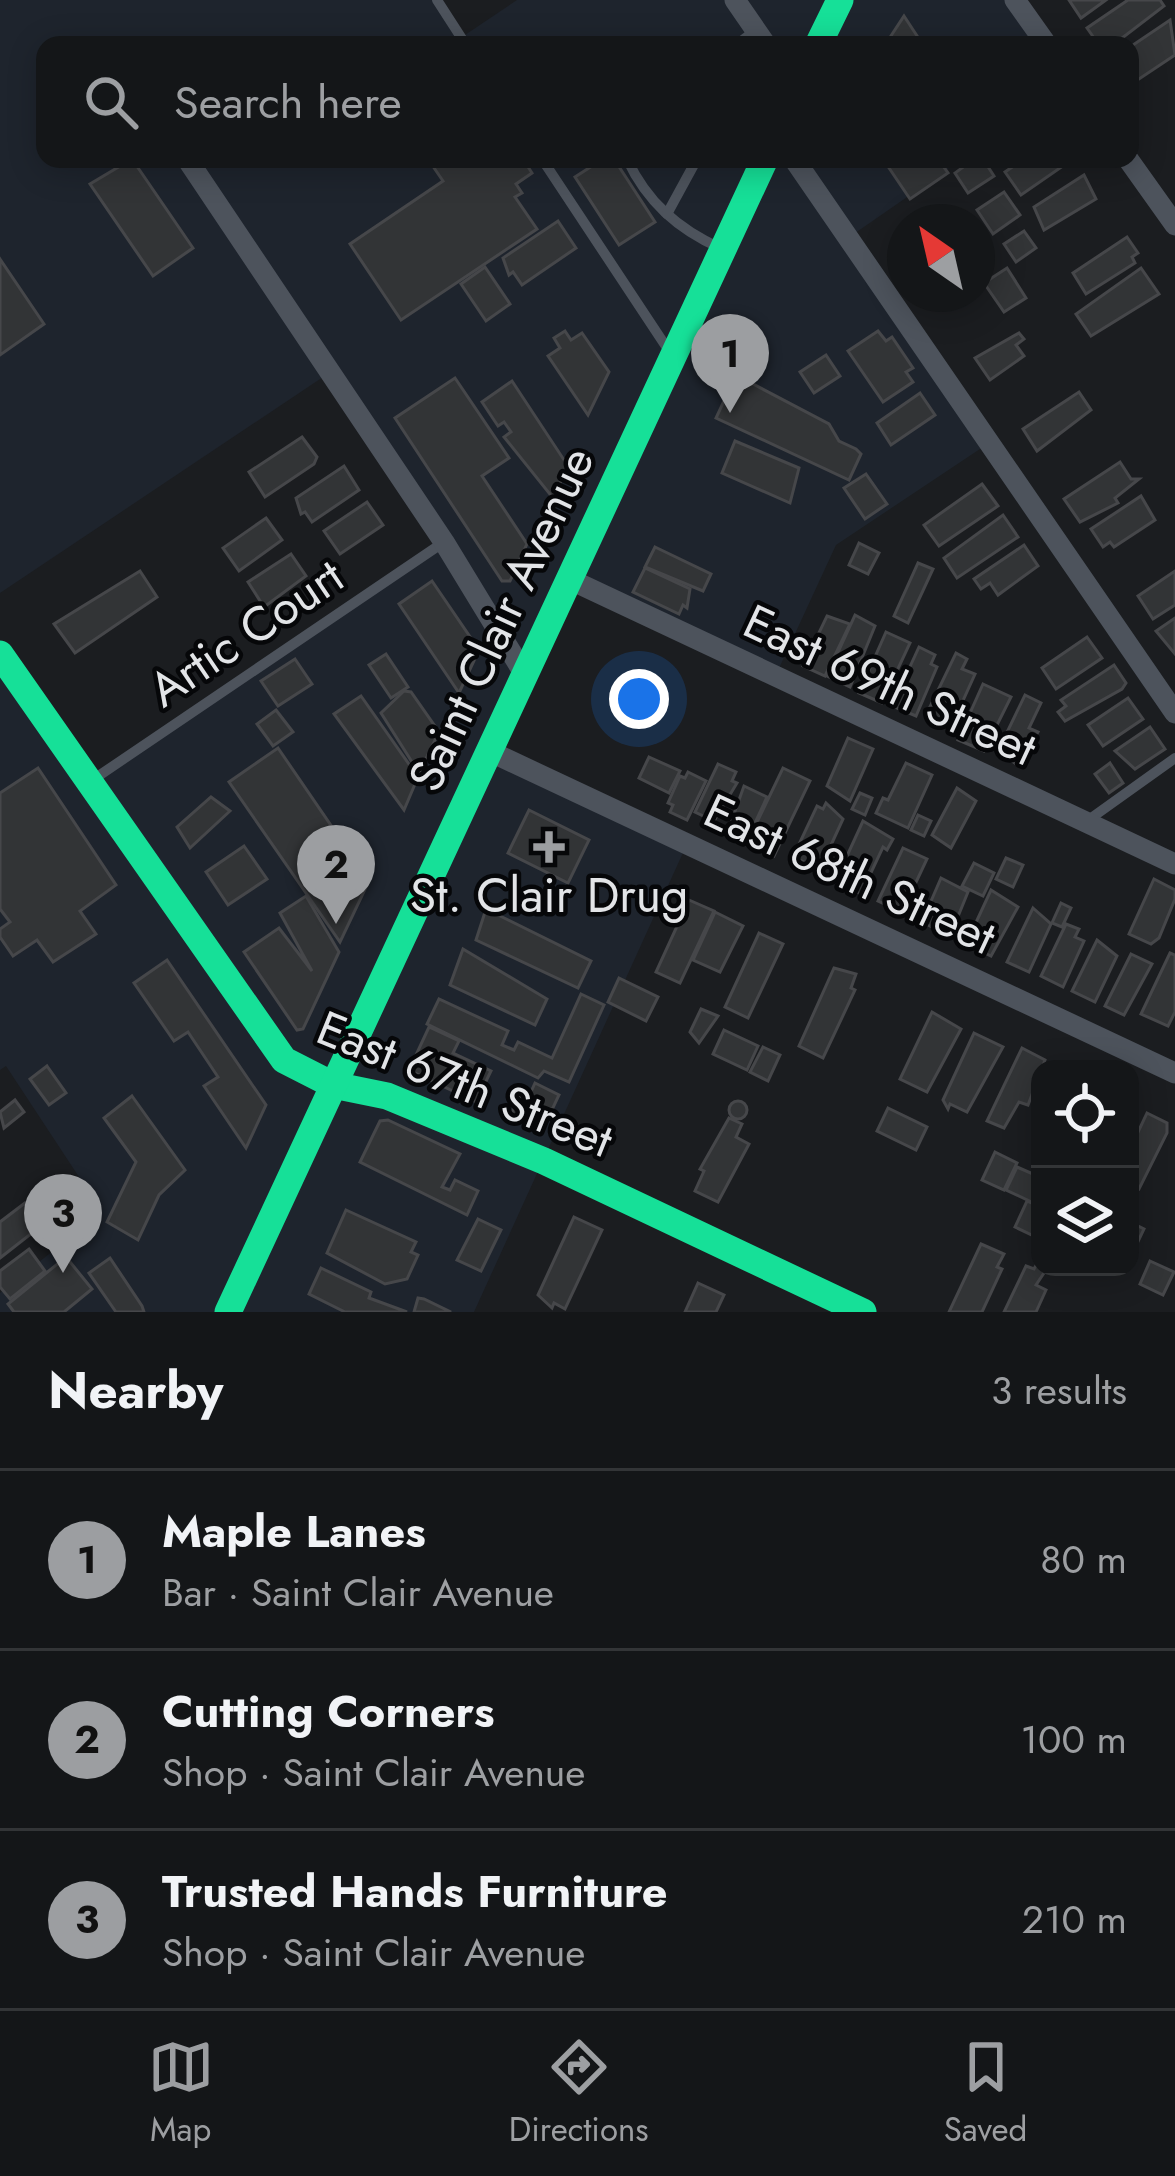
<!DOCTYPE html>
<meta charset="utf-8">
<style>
body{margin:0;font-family:Jost,sans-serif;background:#1d1f21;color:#f1f3f6}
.controls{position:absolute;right:36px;bottom:36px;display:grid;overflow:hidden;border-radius:24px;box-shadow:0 6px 30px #0003}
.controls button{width:108px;height:108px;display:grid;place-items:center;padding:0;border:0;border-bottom:3px solid #333537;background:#141618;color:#f1f3f6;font:60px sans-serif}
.compass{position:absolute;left:887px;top:204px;width:108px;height:108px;border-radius:50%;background:#141618;box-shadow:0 6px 30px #0003;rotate:326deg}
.you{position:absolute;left:639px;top:699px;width:42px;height:42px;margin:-30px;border:9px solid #fff;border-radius:50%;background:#1a73e8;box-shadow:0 0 0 18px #1a73e833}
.badge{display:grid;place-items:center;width:78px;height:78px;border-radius:50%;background:#9c9ea1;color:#111;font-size:39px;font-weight:700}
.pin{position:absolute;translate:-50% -99px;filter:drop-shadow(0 3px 6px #0008)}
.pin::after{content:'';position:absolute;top:63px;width:42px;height:36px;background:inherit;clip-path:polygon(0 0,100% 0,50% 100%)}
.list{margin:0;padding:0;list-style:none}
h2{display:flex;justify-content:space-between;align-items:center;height:156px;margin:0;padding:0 48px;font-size:51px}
h2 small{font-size:39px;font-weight:400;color:#9d9fa2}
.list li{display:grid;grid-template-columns:78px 1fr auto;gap:36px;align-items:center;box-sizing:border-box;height:180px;padding:0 48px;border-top:3px solid #333537}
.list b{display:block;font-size:45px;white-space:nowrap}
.list p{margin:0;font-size:39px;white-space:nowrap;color:#9d9fa2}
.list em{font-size:39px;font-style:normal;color:#9d9fa2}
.icon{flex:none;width:66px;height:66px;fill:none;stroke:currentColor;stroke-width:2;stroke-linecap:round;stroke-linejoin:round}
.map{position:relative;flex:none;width:1175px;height:1312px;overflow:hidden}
.search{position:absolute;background:#141618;box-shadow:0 6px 30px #0003;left:36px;right:36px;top:36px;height:132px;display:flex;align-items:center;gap:30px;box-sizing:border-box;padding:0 42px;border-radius:24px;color:#9d9fa2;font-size:45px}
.sheet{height:696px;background:#141618}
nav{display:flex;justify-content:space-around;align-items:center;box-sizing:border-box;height:168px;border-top:3px solid #333537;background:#141618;font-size:33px;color:#9d9fa2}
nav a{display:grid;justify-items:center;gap:6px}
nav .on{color:#9c9ea1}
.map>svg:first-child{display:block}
.built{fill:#1e242d}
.building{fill:#323436;stroke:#46474a;stroke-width:3}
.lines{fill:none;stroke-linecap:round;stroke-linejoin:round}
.lane{stroke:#4d535c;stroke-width:10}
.street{stroke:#4d535c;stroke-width:21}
.fast{stroke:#16e098;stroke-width:27}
.poi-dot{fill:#9c9ea1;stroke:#060709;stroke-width:4.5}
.labels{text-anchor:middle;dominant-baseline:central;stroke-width:9;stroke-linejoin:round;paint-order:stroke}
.street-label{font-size:48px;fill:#e2e4e7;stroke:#060709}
.poi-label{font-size:48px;fill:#e2e4e7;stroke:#060709}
</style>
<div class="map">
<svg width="1175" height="1312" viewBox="0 0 1175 1312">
<rect width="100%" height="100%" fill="#1b1d20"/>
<polygon class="built" points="0,0 437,0 462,37 517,0 1015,0 1047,45 45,45 45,159 962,159 848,238 989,443 836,545 775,677 569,580 490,750 687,844 474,1312 0,1312 0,1293 102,1212 6,1066 0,1070 0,654 89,782 443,542 329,373 0,593"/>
<g class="building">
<polygon points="1069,0 1106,0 1081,18"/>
<polygon points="1128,0 1160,0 1164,6 1113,45 1099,45 1087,28"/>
<polygon points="904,16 923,45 885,45"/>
<polygon points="1170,20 1175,55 1130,85 1130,47"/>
<polygon points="132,159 193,248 153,276 90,184"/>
<polygon points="428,159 523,159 532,173 516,184 522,193 515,197 537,229 401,320 350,244 443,181"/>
<polygon points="603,159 614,159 655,222 619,245 575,177"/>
<polygon points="883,159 938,159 948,173 910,199"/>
<polygon points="974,159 983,159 994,176 968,193 955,173"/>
<polygon points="1024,159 1073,159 1021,195 1005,172"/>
<polygon points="1084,175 1096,199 1044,230 1034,207"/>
<polygon points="1004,192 1020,215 993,234 977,210"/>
<polygon points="558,221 576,248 522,285 513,272 509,275 503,258"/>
<polygon points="1024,231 1036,248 1016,262 1004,244"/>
<polygon points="1127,237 1138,253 1132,257 1135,263 1086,294 1073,273"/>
<polygon points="0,259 44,324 0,355"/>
<polygon points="485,267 510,304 486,321 461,284"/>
<polygon points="1007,268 1026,298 1004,312 984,283"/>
<polygon points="1141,268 1159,294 1091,336 1076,314"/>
<polygon points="565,331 571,340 582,333 609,372 588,415 548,356 560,348 554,338"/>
<polygon points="878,331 886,341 892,337 913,368 906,372 913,382 883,402 848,351"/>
<polygon points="1019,333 1024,339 1016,345 1024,356 990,380 975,358"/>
<polygon points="826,355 840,376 814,393 800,372"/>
<polygon points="736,375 829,424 839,441 856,449 861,454 849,480 716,418"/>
<polygon points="455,378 509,458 482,476 527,544 510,581 502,581 395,418"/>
<polygon points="512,381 568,466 553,498 504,437 511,432 504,422 498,426 482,402"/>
<polygon points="1079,392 1091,410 1037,451 1023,429"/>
<polygon points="920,393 935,415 891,445 877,423"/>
<polygon points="302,437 317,457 314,464 265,497 249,472"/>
<polygon points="735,441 799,468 790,503 722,473"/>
<polygon points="1120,462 1131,479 1139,479 1115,498 1118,503 1080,522 1064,499"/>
<polygon points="344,466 359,490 312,522 305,512 301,514 296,498"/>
<polygon points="866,474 887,504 865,519 844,488"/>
<polygon points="982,484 998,506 939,546 924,525"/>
<polygon points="1141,496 1155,520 1114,547 1110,542 1103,547 1091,529"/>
<polygon points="367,502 383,525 340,554 324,531"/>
<polygon points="1003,515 1018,537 957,578 944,558"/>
<polygon points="266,518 282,540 239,571 223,548"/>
<polygon points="859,543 879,553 868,574 849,565"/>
<polygon points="1024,545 1038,566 998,595 990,583 981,589 974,579"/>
<polygon points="655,547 711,574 703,591 645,567"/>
<polygon points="291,554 306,576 264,607 248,582"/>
<polygon points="918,563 933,569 908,623 894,616"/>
<polygon points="645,568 690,589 687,608 683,605 679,614 633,592"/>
<polygon points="140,571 157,597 75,653 54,624"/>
<polygon points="1175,571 1175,605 1153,619 1138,596"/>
<polygon points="432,581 479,650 459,693 399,604"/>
<polygon points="855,615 875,626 850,687 827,676"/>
<polygon points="827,616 850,624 825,676 803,666"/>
<polygon points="1175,618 1175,654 1156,631"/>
<polygon points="886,632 910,643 882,703 859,693"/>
<polygon points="1087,637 1102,658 1056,689 1042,668"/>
<polygon points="919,647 935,655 931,664 937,667 916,716 892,706"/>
<polygon points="956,653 967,659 962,669 975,674 951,727 926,715"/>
<polygon points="386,654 408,687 391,698 369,665"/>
<polygon points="295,659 312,684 278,706 261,681"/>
<polygon points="1114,665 1126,683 1122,689 1065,721 1058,712 1066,706 1061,700"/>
<polygon points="983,684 1011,697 984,751 958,740"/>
<polygon points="404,691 411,692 439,732 419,773 381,713"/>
<polygon points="1025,695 1041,703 1029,728 1038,732 1019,766 998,751"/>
<polygon points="361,696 418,777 404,810 334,714"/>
<polygon points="1128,698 1143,719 1103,746 1088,725"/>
<polygon points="276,710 293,732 273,746 257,724"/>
<polygon points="1150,727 1165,749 1135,769 1115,751"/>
<polygon points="848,738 873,749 850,801 827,786"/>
<polygon points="278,748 369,881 340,942 229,782"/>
<polygon points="649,757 680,771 669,793 639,778"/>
<polygon points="906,763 932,775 908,828 876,813 883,798 888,800"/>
<polygon points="1110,763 1123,783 1109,793 1095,774"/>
<polygon points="718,764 736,772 732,781 737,783 714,821 695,812"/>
<polygon points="38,768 116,885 80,911 96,934 53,962 37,940 13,956 0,937 0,929 10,922 0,909 0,793"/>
<polygon points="783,768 810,781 774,856 747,843"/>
<polygon points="688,772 706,781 687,820 670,812 673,805 668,803 680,776 685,778"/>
<polygon points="744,786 767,797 749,836 729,828"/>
<polygon points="957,788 976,801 951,848 932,835"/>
<polygon points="860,793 872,798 865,815 852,809"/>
<polygon points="211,797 230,811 190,848 177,827"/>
<polygon points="826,803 843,819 820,869 793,857 817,806 823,809"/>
<polygon points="529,810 589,840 568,883 508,853"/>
<polygon points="918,815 931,821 924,836 911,830"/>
<polygon points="863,821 893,839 887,850 883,847 861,894 835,882"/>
<polygon points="244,846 267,879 228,905 206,872"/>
<polygon points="903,848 927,859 902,912 878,901"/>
<polygon points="1006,858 1023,865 1013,887 996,879"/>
<polygon points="974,863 994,873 983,896 962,886"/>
<polygon points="941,878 968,892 950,936 922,922"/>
<polygon points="1154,879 1175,890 1175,899 1159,938 1151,944 1129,934"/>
<polygon points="991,890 1018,907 991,956 966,944"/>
<polygon points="306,896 339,952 303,1029 297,1030 244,952 279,928 312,971 280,913"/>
<polygon points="689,900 714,911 680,983 656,972"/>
<polygon points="1061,903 1071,908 1062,927 1052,923"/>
<polygon points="1033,908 1051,924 1029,972 1007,962"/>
<polygon points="486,909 591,961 578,988 476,940"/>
<polygon points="715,912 743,926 720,972 693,960"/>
<polygon points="1066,924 1079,929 1075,937 1084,941 1063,987 1041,976"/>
<polygon points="759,933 783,944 748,1018 725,1007"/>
<polygon points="1097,940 1117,956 1095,1002 1072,991"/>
<polygon points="463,949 547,999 535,1025 450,985"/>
<polygon points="1170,953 1175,955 1175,1012 1168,1026 1141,1014"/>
<polygon points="1131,954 1152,964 1124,1015 1105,1006"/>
<polygon points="167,960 266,1105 246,1148 204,1086 218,1077 188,1032 174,1041 134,983"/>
<polygon points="834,968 856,974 851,988 855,990 823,1058 799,1046"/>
<polygon points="619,978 658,997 646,1021 608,1002"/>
<polygon points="581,994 604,1005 569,1082 544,1071 538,1078 427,1024 439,999 508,1031 502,1045 514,1050 518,1042 552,1058"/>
<polygon points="701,1009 718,1016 699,1043 690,1032"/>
<polygon points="932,1012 961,1029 927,1092 900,1079"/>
<polygon points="429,1027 459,1041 453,1053 491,1071 476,1102 409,1070"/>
<polygon points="724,1030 758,1046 747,1070 713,1054"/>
<polygon points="974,1033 1003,1047 967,1112 950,1104 948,1109 943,1100"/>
<polygon points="763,1047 780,1055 768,1081 750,1072"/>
<polygon points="1022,1048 1045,1060 1028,1105 1019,1102 1004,1128 987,1121"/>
<polygon points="47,1066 66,1093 49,1105 30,1079"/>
<polygon points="535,1083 559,1095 542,1131 510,1116 523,1090 530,1094"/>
<polygon points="132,1096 185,1170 159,1195 138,1240 107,1222 136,1162 104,1118"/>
<polygon points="15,1100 24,1112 4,1128 0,1112"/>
<circle cx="738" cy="1110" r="9"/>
<polygon points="888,1108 927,1127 916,1150 877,1131"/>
<polygon points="1147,1113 1167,1123 1167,1133 1139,1189 1130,1184 1130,1149"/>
<polygon points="729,1118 742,1124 736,1137 749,1144 718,1202 695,1191 704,1171 700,1169"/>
<polygon points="388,1120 460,1154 442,1187 450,1190 455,1180 478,1191 467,1215 360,1162 380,1121"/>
<polygon points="995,1152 1017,1163 1004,1190 982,1180"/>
<polygon points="1017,1167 1040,1177 1040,1206 1006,1190"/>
<polygon points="74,1192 82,1203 63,1217 55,1207"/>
<polygon points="1027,1201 1040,1207 1036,1237 1015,1227"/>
<polygon points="25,1203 41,1226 0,1258 0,1222"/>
<polygon points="346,1210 416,1242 411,1252 418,1255 407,1279 385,1284 327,1253"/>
<polygon points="574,1217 602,1230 565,1309 554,1303 552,1308 538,1295"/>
<polygon points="478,1219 501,1230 481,1271 457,1260"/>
<polygon points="1130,1222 1144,1229 1134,1250 1130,1248"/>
<polygon points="981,1244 1004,1254 997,1267 1002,1269 982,1312 949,1312"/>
<polygon points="29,1249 45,1271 10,1299 0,1287 0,1271"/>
<polygon points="66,1257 92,1289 64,1312 14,1312 8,1304"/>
<polygon points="110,1258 142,1306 144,1312 116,1312 89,1273"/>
<polygon points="1040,1258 1040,1267 1048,1267 1036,1285 1046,1290 1036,1312 1004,1312 1026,1266 1034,1269"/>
<polygon points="1150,1261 1174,1272 1163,1295 1140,1284"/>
<polygon points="321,1268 371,1292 369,1298 407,1312 345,1312 309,1294"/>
<polygon points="698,1283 724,1295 716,1312 685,1312"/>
<polygon points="418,1298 424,1299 451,1312 414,1312"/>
</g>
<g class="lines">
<g class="lane">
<polyline points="437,0 466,45"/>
<polyline points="736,45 756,30"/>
<polyline points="542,159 669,351"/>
<path d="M627,159c20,43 51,70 93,89"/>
<polyline points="667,214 697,159"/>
<polyline points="91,781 444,542"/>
<polyline points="1087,821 1175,758"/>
</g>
<g class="street">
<polyline points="735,0 766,45"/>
<polyline points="1015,0 1047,45"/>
<polyline points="187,159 444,542 525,675"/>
<polyline points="794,159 1175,713"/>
<polyline points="1128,159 1175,225"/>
<polyline points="569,579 1175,864"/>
<polyline points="489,751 1175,1073"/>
</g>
<g class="fast">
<polyline points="818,45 840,0"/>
<polyline points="0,654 284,1060 333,1085 387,1096 544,1161 863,1312"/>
<polyline points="228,1312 765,159"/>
</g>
</g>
<path class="poi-dot" d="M543 829h12v12h12v12h-12v12h-12v-12h-12v-12h12z"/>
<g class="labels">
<g class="street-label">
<text transform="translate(501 619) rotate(-65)">Saint Clair Avenue</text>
<text transform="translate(246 633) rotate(-34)">Artic Court</text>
<text transform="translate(890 685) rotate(25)">East 69th Street</text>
<text transform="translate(850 874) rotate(25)">East 68th Street</text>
<text transform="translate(465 1084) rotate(22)">East 67th Street</text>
</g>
<g class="poi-label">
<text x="549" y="895">St. Clair Drug</text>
</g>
</g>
</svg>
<div class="controls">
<button><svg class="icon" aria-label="locate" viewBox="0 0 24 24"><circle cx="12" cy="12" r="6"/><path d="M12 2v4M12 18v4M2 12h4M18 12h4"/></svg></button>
<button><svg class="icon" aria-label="layers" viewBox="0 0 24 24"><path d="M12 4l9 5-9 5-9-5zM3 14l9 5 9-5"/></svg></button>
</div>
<svg class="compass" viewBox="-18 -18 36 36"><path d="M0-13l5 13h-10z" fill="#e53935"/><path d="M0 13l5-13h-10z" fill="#9d9fa2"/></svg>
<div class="you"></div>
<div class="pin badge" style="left:730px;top:413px">1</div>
<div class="pin badge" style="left:336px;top:924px">2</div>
<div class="pin badge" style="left:63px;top:1273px">3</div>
<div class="search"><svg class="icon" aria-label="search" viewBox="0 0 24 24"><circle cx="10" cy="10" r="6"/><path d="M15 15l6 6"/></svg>Search here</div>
</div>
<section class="sheet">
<h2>Nearby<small>3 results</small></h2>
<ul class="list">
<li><span class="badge">1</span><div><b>Maple Lanes</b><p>Bar · Saint Clair Avenue</p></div><em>80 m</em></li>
<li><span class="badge">2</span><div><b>Cutting Corners</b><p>Shop · Saint Clair Avenue</p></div><em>100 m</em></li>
<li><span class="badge">3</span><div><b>Trusted Hands Furniture</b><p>Shop · Saint Clair Avenue</p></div><em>210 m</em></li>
</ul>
</section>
<nav>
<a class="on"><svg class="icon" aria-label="map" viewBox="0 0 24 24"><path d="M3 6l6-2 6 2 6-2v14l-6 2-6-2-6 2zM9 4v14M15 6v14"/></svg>Map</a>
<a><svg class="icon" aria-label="directions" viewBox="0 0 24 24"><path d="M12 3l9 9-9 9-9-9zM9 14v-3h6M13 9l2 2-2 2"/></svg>Directions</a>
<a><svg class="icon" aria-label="saved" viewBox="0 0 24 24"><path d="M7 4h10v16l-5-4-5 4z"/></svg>Saved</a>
</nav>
